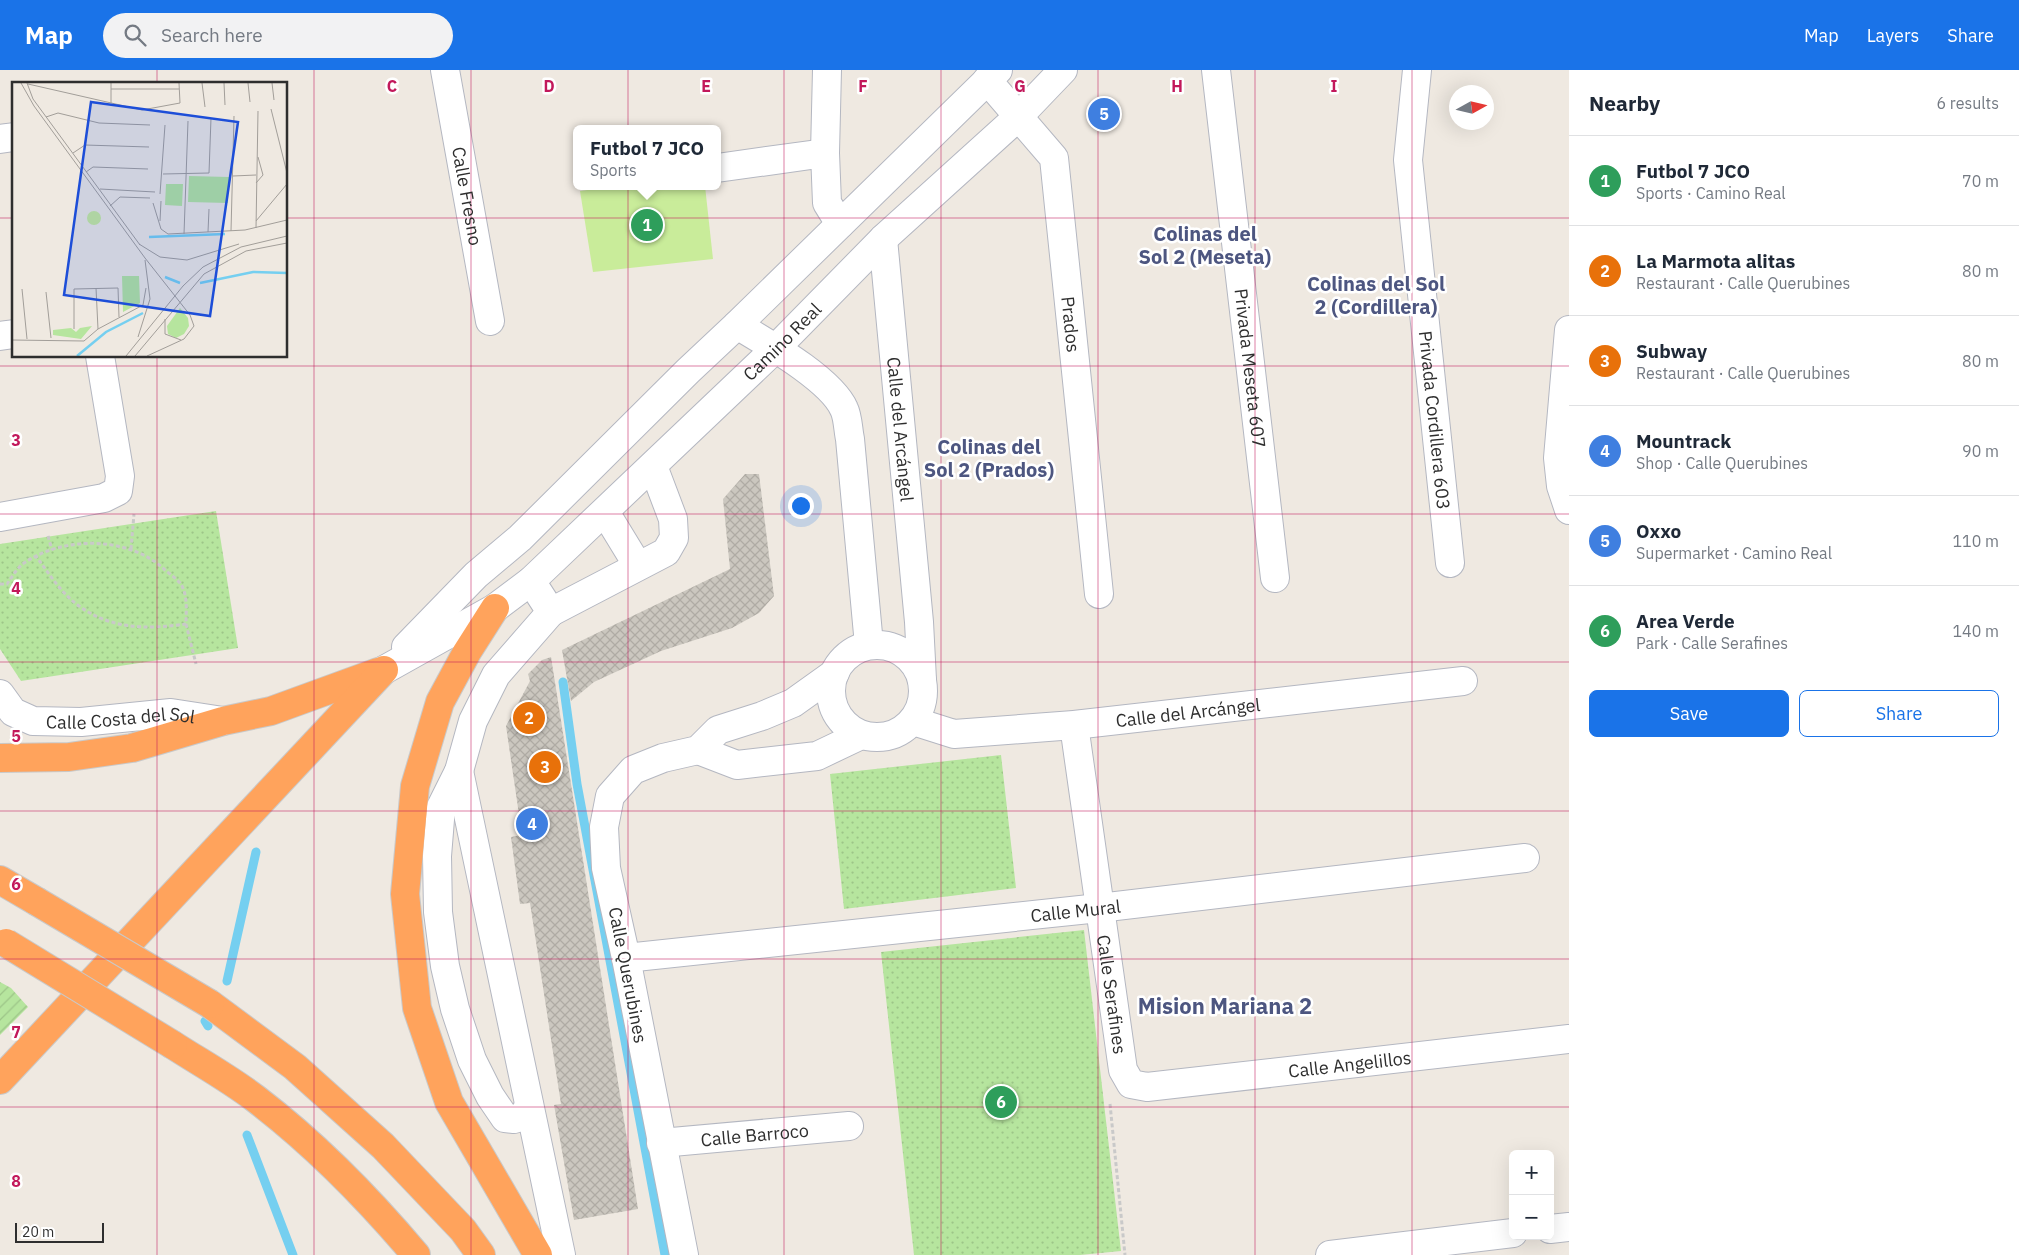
<!DOCTYPE html>
<meta charset="utf-8">
<style>
body{margin:0;font-family:"IBM Plex Sans",sans-serif;background:#f2f2f3;color:#1f2937}
.controls{position:absolute;right:15px;bottom:15px;display:grid;overflow:hidden;border-radius:8px;box-shadow:0 5px 20px #0002}
.controls button{width:45px;height:45px;display:grid;place-items:center;padding:0;border:0;border-bottom:1px solid #e0e1e3;background:#fff;color:#1f2937;font:25px sans-serif}
.compass{position:absolute;left:1449px;top:15px;width:45px;height:45px;border-radius:50%;background:#fff;box-shadow:0 5px 20px #0002;rotate:82deg}
.scale{position:absolute;left:15px;bottom:12px;width:89px;box-sizing:border-box;padding-left:5px;border:2px solid #2e2e2e;border-top:0;font-size:14px;line-height:18px;white-space:nowrap;color:#2e2e2e;-webkit-text-stroke:4px #fff;paint-order:stroke}
.you{position:absolute;left:800px;top:435px;width:18px;height:18px;margin:-12px;border:4px solid #fff;border-radius:50%;background:#1a73e8;box-shadow:0 0 0 8px #1a73e833}
.badge{display:grid;place-items:center;width:32px;height:32px;border-radius:50%;background:#1a73e8;color:#fff;font-size:16px;font-weight:700}
.pin{position:absolute;translate:-50% -50%;border:2px solid #fff;box-shadow:0 1px 5px #0006}
.popup{position:absolute;left:573px;top:55px;width:148px;height:65px;box-sizing:border-box;display:grid;place-content:center;border-radius:8px;background:#fff;filter:drop-shadow(0 1px 4px #0005);font-size:16px;white-space:nowrap;color:#747a83}
.popup b{font-size:19px;color:#1f2937}
.popup::after{content:'';position:absolute;left:50%;top:100%;margin-left:-10px;border:10px solid transparent;border-top-color:#fff}
.list{margin:0;padding:0;list-style:none}
h2{display:flex;justify-content:space-between;align-items:center;height:65px;margin:0;padding:0 20px;font-size:21px}
h2 small{font-size:16px;font-weight:400;color:#747a83}
.list li{display:grid;grid-template-columns:32px 1fr auto;gap:15px;align-items:center;box-sizing:border-box;height:90px;padding:0 20px;border-top:1px solid #e0e1e3}
.list b{display:block;font-size:19px;white-space:nowrap}
.list p{margin:0;font-size:16px;white-space:nowrap;color:#747a83}
.list em{font-size:16px;font-style:normal;color:#747a83}
.actions{display:flex;gap:10px;padding:15px 20px}
.actions a{flex:1;padding:11px 0;border:1px solid #1a73e8;border-radius:8px;text-align:center;font-size:18px;color:#1a73e8}
.actions .main{background:#1a73e8;color:#fff}
.icon{flex:none;width:28px;height:28px;fill:none;stroke:currentColor;stroke-width:2;stroke-linecap:round;stroke-linejoin:round}
.map{position:relative;flex:none;width:1569px;height:1185px;overflow:hidden}
header{display:flex;align-items:center;gap:30px;box-sizing:border-box;height:70px;padding:0 25px;background:#1a73e8;color:#fff}
header strong{font-size:24px}
nav{display:flex;gap:28px;margin-inline-start:auto;font-size:18px}
.search{width:350px;height:45px;background:#f2f2f3;display:flex;align-items:center;gap:12px;box-sizing:border-box;padding:0 18px;border-radius:28px;color:#747a83;font-size:19px}
main{display:flex}
aside{flex:1;background:#fff}
.map>svg:first-child{display:block}
.park{fill:url(#park-dots)}
.garden{fill:url(#garden-furrows)}
.pitch{fill:#c9ec9a}
.lines{fill:none;stroke-linecap:round;stroke-linejoin:round}
.stream{stroke:#75cff0;stroke-width:9}
.building{fill:url(#building-cross-hatch)}
.minor-casing{stroke:#b4b7c1;stroke-width:30}
.highway-casing{stroke:#c9c9c9;stroke-width:30}
.path{stroke:#c9c9c9;stroke-width:3;stroke-dasharray:4 2.5;stroke-linecap:butt}
.minor{stroke:#fff;stroke-width:28}
.highway{stroke:#ffa35c;stroke-width:28}
.highway-bridge-casing{stroke:#c9c9c9;stroke-width:30;stroke-linecap:butt}
.highway-bridge{stroke:#ffa35c;stroke-width:28}
.grid{fill:none;stroke:#c2185b;stroke-width:1;stroke-opacity:0.55}
.labels{text-anchor:middle;dominant-baseline:central;stroke-width:5;stroke-linejoin:round;paint-order:stroke}
.street-label{font-size:18px;fill:#2e2e2e;stroke:#fff}
.quarter-label{font-size:20px;font-weight:bold;fill:#4d5680;stroke:#fff}
.district-label{font-size:22px;font-weight:bold;fill:#4d5680;stroke:#fff}
.inset-river{fill:none;stroke:#75cff0;stroke-width:2.5}
.inset-road{fill:none;stroke:#a29e99;stroke-width:1}
.view{fill:#1d4ed8;fill-opacity:0.15;stroke:#1d4ed8;stroke-width:2.5}
.inset-edge{fill:none;stroke:#2e2e2e;stroke-width:2.5}
.grid-label{font-size:16px;text-anchor:middle;font-weight:bold;fill:#c2185b;stroke:#fff;stroke-width:5;stroke-linejoin:round;paint-order:stroke}
</style>
<header>
<strong>Map</strong>
<div class="search"><svg class="icon" aria-label="search" viewBox="0 0 24 24"><circle cx="10" cy="10" r="6"/><path d="M15 15l6 6"/></svg>Search here</div>
<nav><a>Map</a><a>Layers</a><a>Share</a></nav>
</header>
<main>
<div class="map">
<svg width="1569" height="1185" viewBox="0 0 1569 1185">
<defs>
<pattern id="park-dots" width="8" height="8" patternUnits="userSpaceOnUse" patternTransform="scale(1.25)"><rect width="8" height="8" fill="#b6e59e"/><path d="M2 2h.1M6 6h.1" fill="none" stroke="#9dc588" stroke-width="1.8" stroke-linecap="round"/></pattern>
<pattern id="garden-furrows" width="10" height="10" patternUnits="userSpaceOnUse" patternTransform="scale(1.25)"><rect width="10" height="10" fill="#b6e59e"/><path d="M-1 1l2-2M0 10L10 0M9 11l2-2" fill="none" stroke="#9dc588"/></pattern>
<pattern id="building-cross-hatch" width="8" height="8" patternUnits="userSpaceOnUse" patternTransform="scale(1.25)"><rect width="8" height="8" fill="#cbc7bf"/><path d="M0 0l8 8M0 8l8-8" fill="none" stroke="#afaba4"/></pattern>
</defs>
<rect width="100%" height="100%" fill="#efe9e1"/>
<g class="park">
<polygon points="216,441 238,578 21,611 0,579 0,474"/>
<polygon points="1001,685 1016,818 844,839 830,704"/>
<polygon points="1084,860 1121,1181 1080,1185 914,1185 881,882"/>
</g>
<polygon class="garden" points="0,912 11,918 28,937 0,965"/>
<polygon class="pitch" points="618,116 705,116 713,189 593,202 580,121"/>
<g class="lines">
<g class="stream">
<polyline points="563,612 577,714 665,1185"/>
<polyline points="227,911 256,782"/>
<polyline points="205,951 208,956"/>
<polyline points="247,1065 293,1185"/>
</g>
</g>
<g class="building">
<polygon points="745,404 759,404 774,526 759,543 732,558 661,581 594,612 571,631 562,580 730,499 723,429"/>
<polygon points="551,587 638,1139 574,1150 554,1035 561,1034 530,833 520,834 511,767 522,765 506,656 530,611 528,604 542,590"/>
</g>
<g class="lines">
<g class="minor-casing">
<g id="minor">
<path id="s1" d="M445,0l45,251"/>
<path id="s2" d="M1216,0l59,508"/>
<path id="s3" d="M1417,0l-9,90 42,403"/>
<path id="s4" d="M987,10l67,78 45,436"/>
<polyline points="0,69 14,67"/>
<polyline points="825,83 827,0"/>
<polyline points="717,98 825,83 827,133 840,154"/>
<path id="s5" d="M883,169l36,383 3,58"/>
<path d="M737,255c28,17 94,54 107,84 4,8 4,21 6,30l19,206"/>
<polyline points="1569,260 1558,388 1561,416 1569,440"/>
<polyline points="0,266 14,264"/>
<polyline points="605,442 638,496"/>
<polyline points="0,447 104,428 118,421 120,406 100,286"/>
<polyline points="551,542 666,482 674,468 673,449 653,396"/>
<circle cx="877" cy="621" r="46"/>
<polyline points="406,577 476,505 520,468 688,301 737,255 998,0"/>
<path id="s6" d="M384,600l111,-62 36,-27 244,-232 108,-110 135,-122 45,-47"/>
<path id="s7" d="M0,624l13,18 20,9 48,1 90,-9 52,8"/>
<path id="s8" d="M913,651l41,13 120,-9 389,-44"/>
<path id="s9" d="M1074,655l49,345 8,14 16,3 422,-48"/>
<polyline points="698,680 737,695 817,686 861,665"/>
<polyline points="459,701 561,1185"/>
<path id="s10" d="M626,888l473,-50 426,-50"/>
<polyline points="529,1035 524,1046 514,1049 505,1048 490,1026 472,990 455,939 445,896 438,842 437,786 441,737 459,701 473,651 496,605 551,542 531,511"/>
<path id="s11" d="M661,1073l188,-17"/>
<polyline points="1550,1159 1569,1157"/>
<polyline points="684,1185 626,888 606,798 604,757 610,726 633,700 663,688 698,680 718,660 762,646 793,633 835,603"/>
<polyline points="1330,1185 1513,1163"/>
</g>
</g>
<g class="highway-casing">
<g id="highway">
<polyline points="495,538 467,582 440,632 415,716 405,824 417,938 449,1032 538,1185"/>
<polyline points="0,688 69,687 132,678 223,651 271,641 378,602"/>
<polyline points="0,810 36,831"/>
<polyline points="210,934 295,997 383,1076 463,1160 481,1185"/>
<path d="M173,975c28,18 57,34 83,54 59,45 112,99 160,156"/>
<polyline points="0,1010 384,600"/>
</g>
</g>
<g class="path">
<polyline points="48,466 52,480"/>
<polyline points="131,479 134,444"/>
<path d="M0,514h7c5,-7 10,-16 17,-21 40,-27 102,-27 139,5 6,6 15,11 19,18 6,12 4,26 4,38 -36,5 -72,6 -104,-16 -19,-12 -33,-34 -46,-52"/>
<polyline points="186,554 196,594"/>
<polyline points="1110,1034 1125,1185"/>
</g>
<use href="#minor" class="minor"/>
<use href="#highway" class="highway"/>
<g class="highway-bridge-casing">
<g id="highway-bridge">
<polyline points="36,831 210,934"/>
<polyline points="6,873 173,975"/>
</g>
</g>
<use href="#highway-bridge" class="highway-bridge"/>
</g>
<path class="grid" d="M157,0v14M314,0v1185M471,0v1185M628,0v1185M784,0v1185M941,0v1185M1098,0v1185M1255,0v1185M1412,0v1185M0,148h14M286,148h1283M157,286v899M0,296h1569M0,444h1569M0,592h1569M0,741h1569M0,889h1569M0,1037h1569"/>
<g class="labels">
<g class="street-label">
<text stroke="none"><textPath href="#s1" startOffset="128">Calle Fresno</textPath></text>
<text stroke="none"><textPath href="#s4" startOffset="270">Prados</textPath></text>
<text stroke="none"><textPath href="#s6" startOffset="519">Camino Real</textPath></text>
<text stroke="none"><textPath href="#s2" startOffset="300">Privada Meseta 607</textPath></text>
<text stroke="none"><textPath href="#s3" startOffset="352">Privada Cordillera 603</textPath></text>
<text stroke="none"><textPath href="#s5" startOffset="191">Calle del Arcángel</textPath></text>
<text stroke="none"><textPath href="#s8" startOffset="278">Calle del Arcángel</textPath></text>
<text stroke="none"><textPath href="#s7" startOffset="132">Calle Costa del Sol</textPath></text>
<text stroke="none"><textPath href="#s10" startOffset="452">Calle Mural</textPath></text>
<text transform="translate(628 905) rotate(79)">Calle Querubines</text>
<text stroke="none"><textPath href="#s9" startOffset="272">Calle Serafines</textPath></text>
<text stroke="none"><textPath href="#s9" startOffset="585">Calle Angelillos</textPath></text>
<text stroke="none"><textPath href="#s11" startOffset="94">Calle Barroco</textPath></text>
</g>
<g class="quarter-label">
<text x="1205" y="163">Colinas del<tspan x="1205" dy="23">Sol 2 (Meseta)</tspan></text>
<text x="1376" y="213">Colinas del Sol<tspan x="1376" dy="23">2 (Cordillera)</tspan></text>
<text x="989" y="376">Colinas del<tspan x="989" dy="23">Sol 2 (Prados)</tspan></text>
</g>
<g class="district-label">
<text x="1225" y="935">Mision Mariana 2</text>
</g>
</g>
<g transform="translate(12 12)">
<rect width="275" height="275" fill="#efe9e1"/>
<path d="M177,94l40,1 -1,26 -40,-1zM154,102h17l-1,22 -17,-1zM110,194h17l1,27 -17,9zM80,244l-11,13 -28,-4v-5l18,-2 5,4 4,-4z" fill="#b6e59e"/>
<path d="M168,226l8,10 1,8 -5,8 -8,4 -8,-4 -1,-8z" fill="#b6e59e"/>
<path d="M75 136a7 7 0 1 1 14 0a7 7 0 1 1-14 0Z" fill="#c9ec9a"/>
<path class="inset-river" d="M137,155l76,-3M153,195l15,6M188,201l53,-11 34,1M65,274l29,-24 37,-19"/>
<path class="inset-road" d="M9,1l13,23 111,152M15,1l6,16 107,146M190,1l3,24M212,1l1,22M236,1l2,19M260,1l2,17M16,2l114,26 38,-7 -1,-20M99,7h68M99,21v-20M259,27l16,64M34,35l12,-4 41,10 51,2M61,71l12,-8 64,2M74,90l7,-5 55,2M151,92l46,-1 2,-55M221,94l23,-1M244,101l7,-8 -5,-18M88,107l55,3M148,112l5,-69M141,121l8,26 7,5 77,-4 42,-10M98,124l10,-9 30,1M148,139l1,-20M244,139l31,-37M244,146l2,-117M219,149l3,-115M196,150l1,-23M172,152l4,-113M127,162l21,13 27,3 52,-16M133,176l45,57 4,11 -10,13 -37,17M84,206l2,41M10,207l5,50M34,210l5,46M153,237v15l16,6M62,247v-40l44,-1 1,29M126,255l12,-38 -5,-39M0,258l72,1 14,-12 45,-24 3,-17M114,274l57,-70 20,-19 38,-20 46,-11M123,274l69,-82 42,-23 41,-8"/>
<path class="view" d="M79,20l147,20 -28,194 -146,-21z"/>
<rect width="275" height="275" class="inset-edge"/>
</g>
<g class="grid-label">
<text x="392" y="22">C</text>
<text x="549" y="22">D</text>
<text x="706" y="22">E</text>
<text x="863" y="22">F</text>
<text x="1020" y="22">G</text>
<text x="1177" y="22">H</text>
<text x="1334" y="22">I</text>
<text x="16" y="376">3</text>
<text x="16" y="524">4</text>
<text x="16" y="672">5</text>
<text x="16" y="820">6</text>
<text x="16" y="968">7</text>
<text x="16" y="1117">8</text>
</g>
</svg>
<div class="controls">
<button>+</button>
<button>−</button>
</div>
<svg class="compass" viewBox="-18 -18 36 36"><path d="M0-13l5 13h-10z" fill="#e53935"/><path d="M0 13l5-13h-10z" fill="#747a83"/></svg>
<div class="scale">20 m</div>
<div class="you"></div>
<div class="pin badge" style="left:647px;top:155px;background:#2e9e5b">1</div>
<div class="popup"><b>Futbol 7 JCO</b>Sports</div>
<div class="pin badge" style="left:529px;top:648px;background:#e8710a">2</div>
<div class="pin badge" style="left:545px;top:697px;background:#e8710a">3</div>
<div class="pin badge" style="left:532px;top:754px;background:#3f7fe0">4</div>
<div class="pin badge" style="left:1104px;top:44px;background:#3f7fe0">5</div>
<div class="pin badge" style="left:1001px;top:1032px;background:#2e9e5b">6</div>
</div>
<aside>
<h2>Nearby<small>6 results</small></h2>
<ul class="list">
<li><span class="badge" style="background:#2e9e5b">1</span><div><b>Futbol 7 JCO</b><p>Sports · Camino Real</p></div><em>70 m</em></li>
<li><span class="badge" style="background:#e8710a">2</span><div><b>La Marmota alitas</b><p>Restaurant · Calle Querubines</p></div><em>80 m</em></li>
<li><span class="badge" style="background:#e8710a">3</span><div><b>Subway</b><p>Restaurant · Calle Querubines</p></div><em>80 m</em></li>
<li><span class="badge" style="background:#3f7fe0">4</span><div><b>Mountrack</b><p>Shop · Calle Querubines</p></div><em>90 m</em></li>
<li><span class="badge" style="background:#3f7fe0">5</span><div><b>Oxxo</b><p>Supermarket · Camino Real</p></div><em>110 m</em></li>
<li><span class="badge" style="background:#2e9e5b">6</span><div><b>Area Verde</b><p>Park · Calle Serafines</p></div><em>140 m</em></li>
</ul>
<div class="actions"><a class="main">Save</a><a>Share</a></div>
</aside>
</main>
